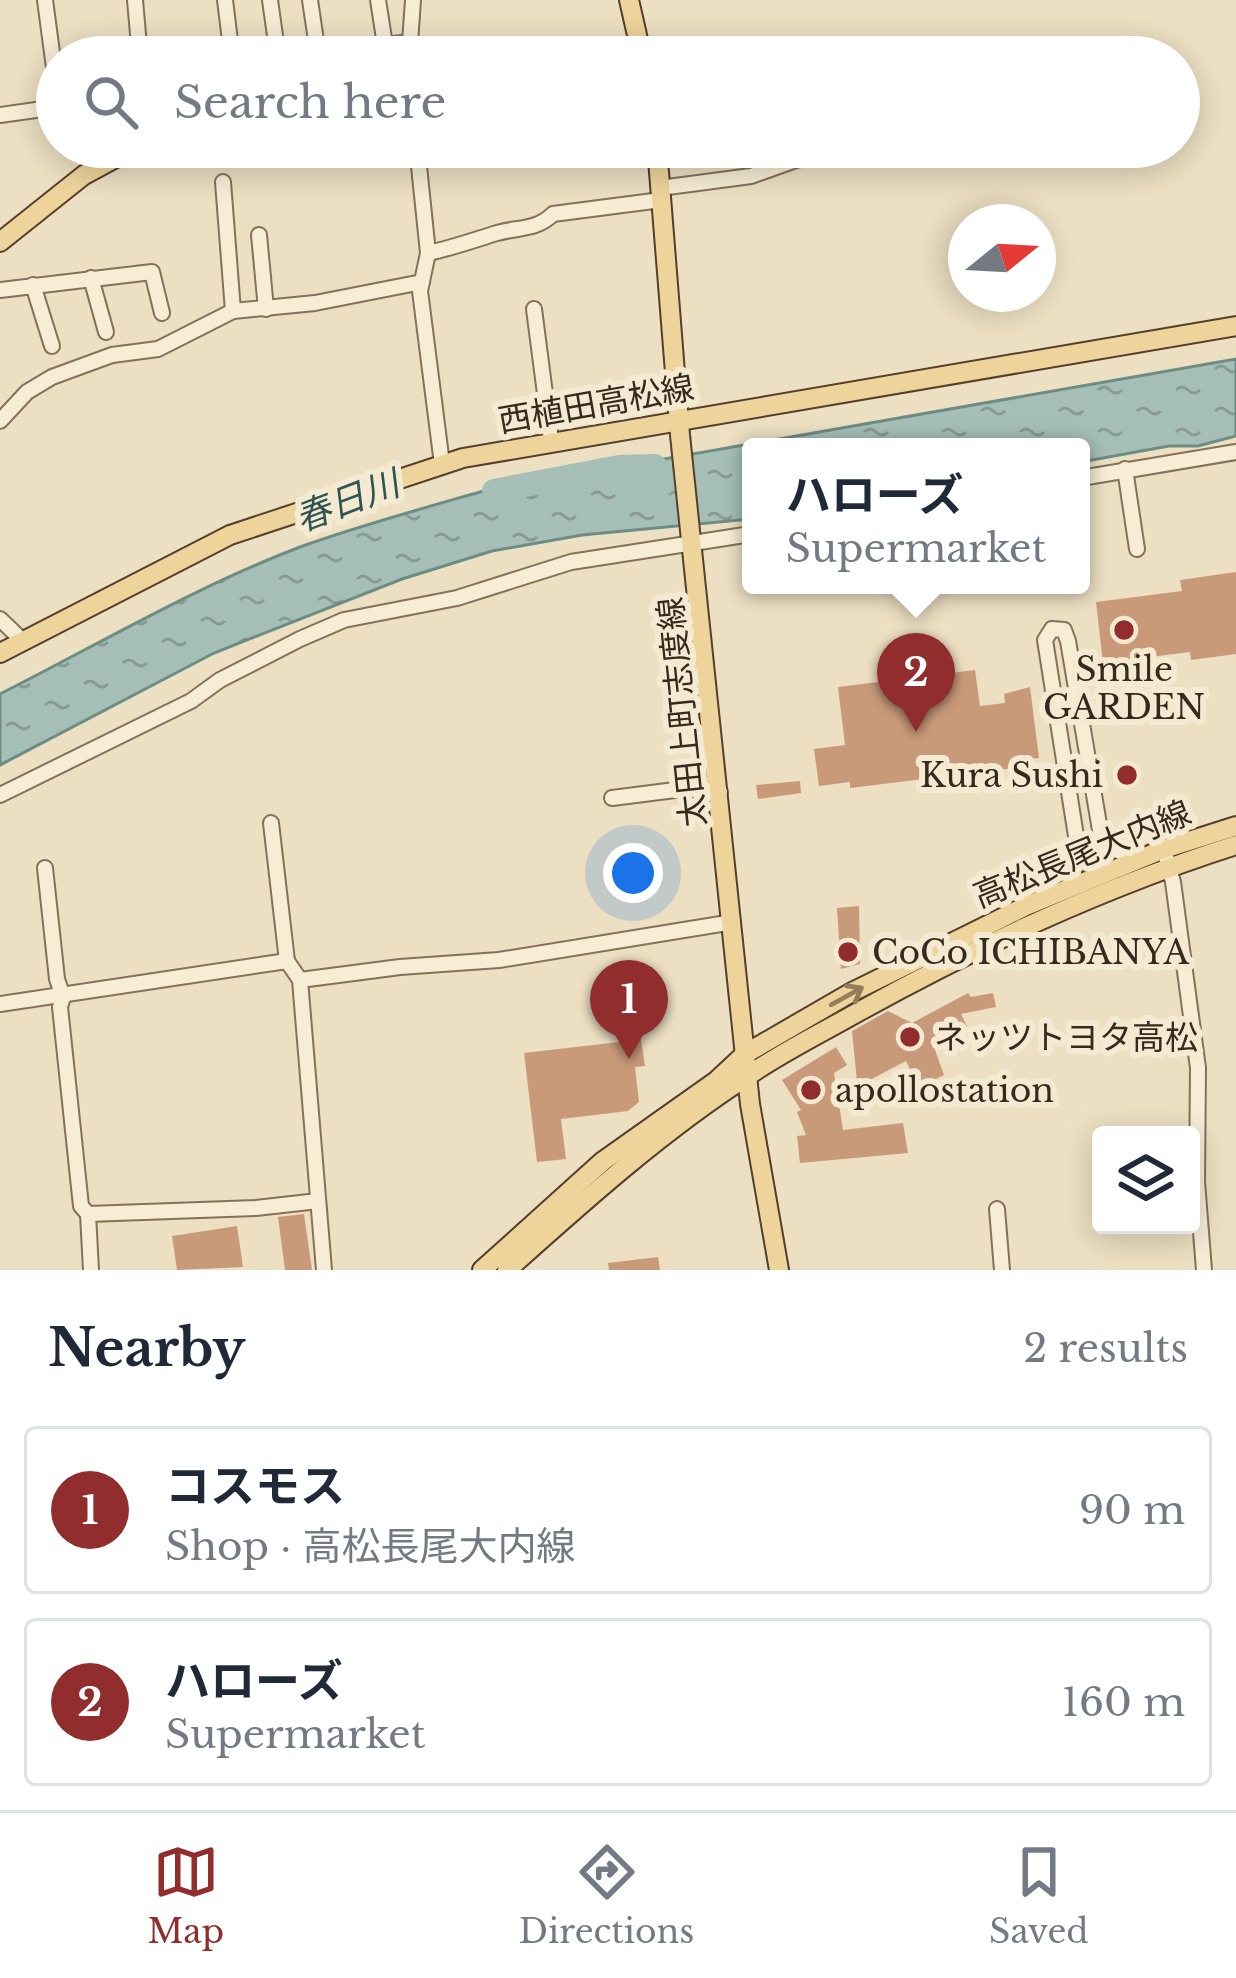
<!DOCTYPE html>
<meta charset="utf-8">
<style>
body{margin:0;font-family:"Libre Baskerville","Noto Sans JP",serif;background:#f6f6f7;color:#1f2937}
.controls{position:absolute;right:36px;bottom:36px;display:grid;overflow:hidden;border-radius:12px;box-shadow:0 6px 30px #0003}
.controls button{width:108px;height:108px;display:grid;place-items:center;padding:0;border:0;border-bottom:3px solid #e0e1e3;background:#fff;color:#1f2937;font:60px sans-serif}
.compass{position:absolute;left:948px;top:204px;width:108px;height:108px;border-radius:50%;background:#fff;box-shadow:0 6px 30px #0003;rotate:72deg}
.you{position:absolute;left:633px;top:873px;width:42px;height:42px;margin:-30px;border:9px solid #fff;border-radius:50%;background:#1a73e8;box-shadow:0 0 0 18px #1a73e833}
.badge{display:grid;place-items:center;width:78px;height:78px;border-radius:50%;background:#922d2e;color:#fff;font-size:39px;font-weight:700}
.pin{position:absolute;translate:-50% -99px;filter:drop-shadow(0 3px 6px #0008)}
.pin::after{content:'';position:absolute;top:63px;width:42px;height:36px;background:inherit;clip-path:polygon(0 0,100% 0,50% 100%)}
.popup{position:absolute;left:742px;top:438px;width:348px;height:156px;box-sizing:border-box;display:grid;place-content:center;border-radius:12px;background:#fff;filter:drop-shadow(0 3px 9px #0005);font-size:39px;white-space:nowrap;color:#747a83}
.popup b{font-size:45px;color:#1f2937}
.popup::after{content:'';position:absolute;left:50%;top:100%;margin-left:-24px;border:24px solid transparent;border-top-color:#fff}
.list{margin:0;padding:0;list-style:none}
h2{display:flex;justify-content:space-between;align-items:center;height:156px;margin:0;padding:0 48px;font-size:51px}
h2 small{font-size:39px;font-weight:400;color:#747a83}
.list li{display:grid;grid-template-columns:78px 1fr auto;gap:36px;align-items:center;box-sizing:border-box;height:168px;margin:0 24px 24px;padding:0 24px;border:3px solid #e0e1e3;border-radius:12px}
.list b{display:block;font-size:45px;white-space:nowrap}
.list p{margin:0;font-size:39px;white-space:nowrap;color:#747a83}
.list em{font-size:39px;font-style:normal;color:#747a83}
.icon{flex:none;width:66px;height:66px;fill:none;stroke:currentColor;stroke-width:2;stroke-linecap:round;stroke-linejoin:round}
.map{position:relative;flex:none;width:1236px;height:1270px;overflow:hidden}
.search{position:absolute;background:#fff;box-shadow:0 6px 30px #0003;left:36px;right:36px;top:36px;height:132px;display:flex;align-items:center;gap:30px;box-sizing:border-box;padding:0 42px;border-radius:66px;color:#747a83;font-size:45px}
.sheet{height:540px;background:#fff}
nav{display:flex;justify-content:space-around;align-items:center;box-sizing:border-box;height:168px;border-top:3px solid #e0e1e3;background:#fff;font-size:33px;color:#747a83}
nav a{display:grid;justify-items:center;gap:6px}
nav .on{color:#922d2e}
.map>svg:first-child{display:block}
.water{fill:url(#water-ripples);stroke:#6c8c84;stroke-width:3}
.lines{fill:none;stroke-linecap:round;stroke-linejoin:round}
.river{stroke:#a5bfb7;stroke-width:24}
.building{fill:#c99a7a}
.minor-casing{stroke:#85715a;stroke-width:18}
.major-casing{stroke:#533f2e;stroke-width:22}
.minor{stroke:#f7edd5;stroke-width:14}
.major{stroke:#eed49b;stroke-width:18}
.oneway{stroke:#927e5c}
.poi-dot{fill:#922d2e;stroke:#f4ead2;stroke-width:4.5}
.labels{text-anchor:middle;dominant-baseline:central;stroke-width:12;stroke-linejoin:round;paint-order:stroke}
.street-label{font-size:33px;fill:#36291e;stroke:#f4ead2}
.poi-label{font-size:33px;fill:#36291e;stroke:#f4ead2;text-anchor:start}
.water-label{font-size:36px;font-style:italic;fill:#2e5552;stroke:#f4ead2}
</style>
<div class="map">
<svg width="1236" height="1270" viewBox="0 0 1236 1270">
<defs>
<pattern id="water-ripples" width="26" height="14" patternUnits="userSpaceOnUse" patternTransform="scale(3)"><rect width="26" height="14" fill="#a5bfb7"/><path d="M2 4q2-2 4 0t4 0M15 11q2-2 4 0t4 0" fill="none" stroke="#879b94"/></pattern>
</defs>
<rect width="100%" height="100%" fill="#ecdfc2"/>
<path class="water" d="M1236,359v77l-38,10h-29l-88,16v-15h-330v72l-169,16 -90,16 -90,28 -188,74 -214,112v-71c99,-50 197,-108 300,-147 61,-22 124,-39 187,-57z"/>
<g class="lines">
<polyline class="river" points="494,491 619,467 655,466"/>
</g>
<g class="building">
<polygon points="1236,572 1236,654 1191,660 1190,652 1103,663 1096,602 1182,591 1180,580"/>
<polygon points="975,670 980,706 1005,703 1004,694 1030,687 1039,758 1022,760 1022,767 974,773 975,779 949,782 948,776 850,788 850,782 819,786 814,749 845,745 838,687"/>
<polygon points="800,781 801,793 758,799 756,785"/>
<polygon points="859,906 860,964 841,969 837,908"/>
<polygon points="968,993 971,997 993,993 996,1007 961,1014 967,1026 964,1034 935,1050 944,1075 919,1087 906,1061 862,1084 857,1082 852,1031 888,1011 912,1023"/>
<polygon points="638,1019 645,1066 635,1067 639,1102 628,1111 561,1119 566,1159 537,1162 524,1053 628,1041 625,1021"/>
<polygon points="836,1047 847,1065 834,1073 843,1130 903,1123 908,1153 800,1163 797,1136 806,1135 797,1112 801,1110 782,1080"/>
<polygon points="304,1214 312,1270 285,1270 278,1217"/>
<polygon points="237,1226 243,1267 177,1270 172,1236"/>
<polygon points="658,1257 660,1270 609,1270 608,1263"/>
</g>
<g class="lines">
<g class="minor-casing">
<g id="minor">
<polyline points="45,0 57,90"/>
<polyline points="135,0 140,57"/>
<polyline points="225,0 232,57"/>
<polyline points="270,0 278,57"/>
<polyline points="310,0 318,54"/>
<polyline points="378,0 385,45"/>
<polyline points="291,57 410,42"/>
<polyline points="409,57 413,0"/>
<polyline points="0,115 57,107"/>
<polyline points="417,147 428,253 420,291 442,464"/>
<polyline points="660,188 751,176 796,160 866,147"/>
<polyline points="259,235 266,309"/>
<path d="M428,253c24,-5 46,-13 69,-20 22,-6 40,-3 56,-19l108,-14"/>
<polyline points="91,278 106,332"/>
<polyline points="33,285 52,346"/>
<polyline points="0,290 152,272 162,313"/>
<polyline points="534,309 551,440"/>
<polyline points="233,311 315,303 422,282"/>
<polyline points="0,421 27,392 52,377 112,355 158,349 233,311 223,182"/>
<polyline points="1125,469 1137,549"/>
<polyline points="1081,478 1236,452"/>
<polyline points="0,619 23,641"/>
<polyline points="0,795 191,701 220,680 300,639 344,620 457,598 571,562 751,534"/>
<polyline points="612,798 683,789 720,792"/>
<polyline points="271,823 287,961"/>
<polyline points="1164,849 1173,882 1198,1068 1197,1182 1204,1270"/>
<polyline points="45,868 57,979 63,997 60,1007 81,1206 88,1214"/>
<polyline points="1069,888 1079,855 1045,640 1052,629 1064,630 1068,641 1101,836 1106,845 1136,860"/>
<polyline points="0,1004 287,961 300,980"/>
<polyline points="997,1209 1002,1270"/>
<polyline points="91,1270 88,1214 256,1208 318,1201"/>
<polyline points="324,1270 300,980 400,967 499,960 733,922"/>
</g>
</g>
<g class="major-casing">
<g id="major">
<polyline points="629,0 642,57"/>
<polyline points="657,147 680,435 750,1104 779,1270"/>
<polyline points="0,242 84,175 136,147"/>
<polyline points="0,653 230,535 463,458 1236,326"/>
<polyline points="482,1270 603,1161 716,1081 745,1054 852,992 1026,906 1164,849 1236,826"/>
<path d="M507,1270c77,-69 155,-139 242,-195 35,-24 74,-43 111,-64 121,-67 244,-124 376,-166"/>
</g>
</g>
<use href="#minor" class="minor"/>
<use href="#major" class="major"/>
</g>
<defs><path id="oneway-shaft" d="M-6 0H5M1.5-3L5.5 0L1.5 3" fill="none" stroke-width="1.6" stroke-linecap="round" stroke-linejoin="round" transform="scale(3)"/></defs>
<use class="oneway" href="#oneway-shaft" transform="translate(847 996) rotate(-29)"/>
<g class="poi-dot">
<circle cx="1124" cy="630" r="12"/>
<circle cx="1127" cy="775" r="12"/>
<circle cx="848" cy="952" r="12"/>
<circle cx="910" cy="1037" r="12"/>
<circle cx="811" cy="1090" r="12"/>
</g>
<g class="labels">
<g class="street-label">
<text transform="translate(596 404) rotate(-10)">西植田高松線</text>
<text transform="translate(682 712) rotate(-96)">太田上町志度線</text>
<text transform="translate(1082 854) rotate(-22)">高松長尾大内線</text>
</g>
<g class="poi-label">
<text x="1124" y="669" text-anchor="middle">Smile<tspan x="1124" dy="38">GARDEN</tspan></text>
<text x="1103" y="775" text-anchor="end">Kura Sushi</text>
<text x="872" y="952">CoCo ICHIBANYA</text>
<text x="934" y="1037">ネッツトヨタ高松</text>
<text x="835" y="1090">apollostation</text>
</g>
<g class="water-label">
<text transform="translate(347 501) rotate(-21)">春日川</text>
</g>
</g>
</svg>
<div class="controls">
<button><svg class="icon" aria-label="layers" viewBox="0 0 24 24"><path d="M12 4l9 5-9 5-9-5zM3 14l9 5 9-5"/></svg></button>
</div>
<svg class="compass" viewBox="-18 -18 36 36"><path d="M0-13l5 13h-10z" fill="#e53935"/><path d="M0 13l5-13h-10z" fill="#747a83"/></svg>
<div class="you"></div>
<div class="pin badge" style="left:629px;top:1059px">1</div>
<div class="pin badge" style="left:916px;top:732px">2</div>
<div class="popup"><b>ハローズ</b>Supermarket</div>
<div class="search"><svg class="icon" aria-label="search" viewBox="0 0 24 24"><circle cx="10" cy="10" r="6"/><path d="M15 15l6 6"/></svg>Search here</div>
</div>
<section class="sheet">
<h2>Nearby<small>2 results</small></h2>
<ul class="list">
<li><span class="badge">1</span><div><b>コスモス</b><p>Shop · 高松長尾大内線</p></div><em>90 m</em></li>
<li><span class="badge">2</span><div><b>ハローズ</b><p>Supermarket</p></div><em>160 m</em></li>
</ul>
</section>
<nav>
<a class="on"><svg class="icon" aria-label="map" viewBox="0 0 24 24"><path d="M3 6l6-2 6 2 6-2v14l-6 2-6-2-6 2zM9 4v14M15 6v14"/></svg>Map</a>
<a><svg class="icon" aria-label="directions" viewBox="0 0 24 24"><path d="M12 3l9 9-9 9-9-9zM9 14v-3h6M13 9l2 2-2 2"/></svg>Directions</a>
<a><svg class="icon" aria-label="saved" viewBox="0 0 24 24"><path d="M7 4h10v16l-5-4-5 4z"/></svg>Saved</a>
</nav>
